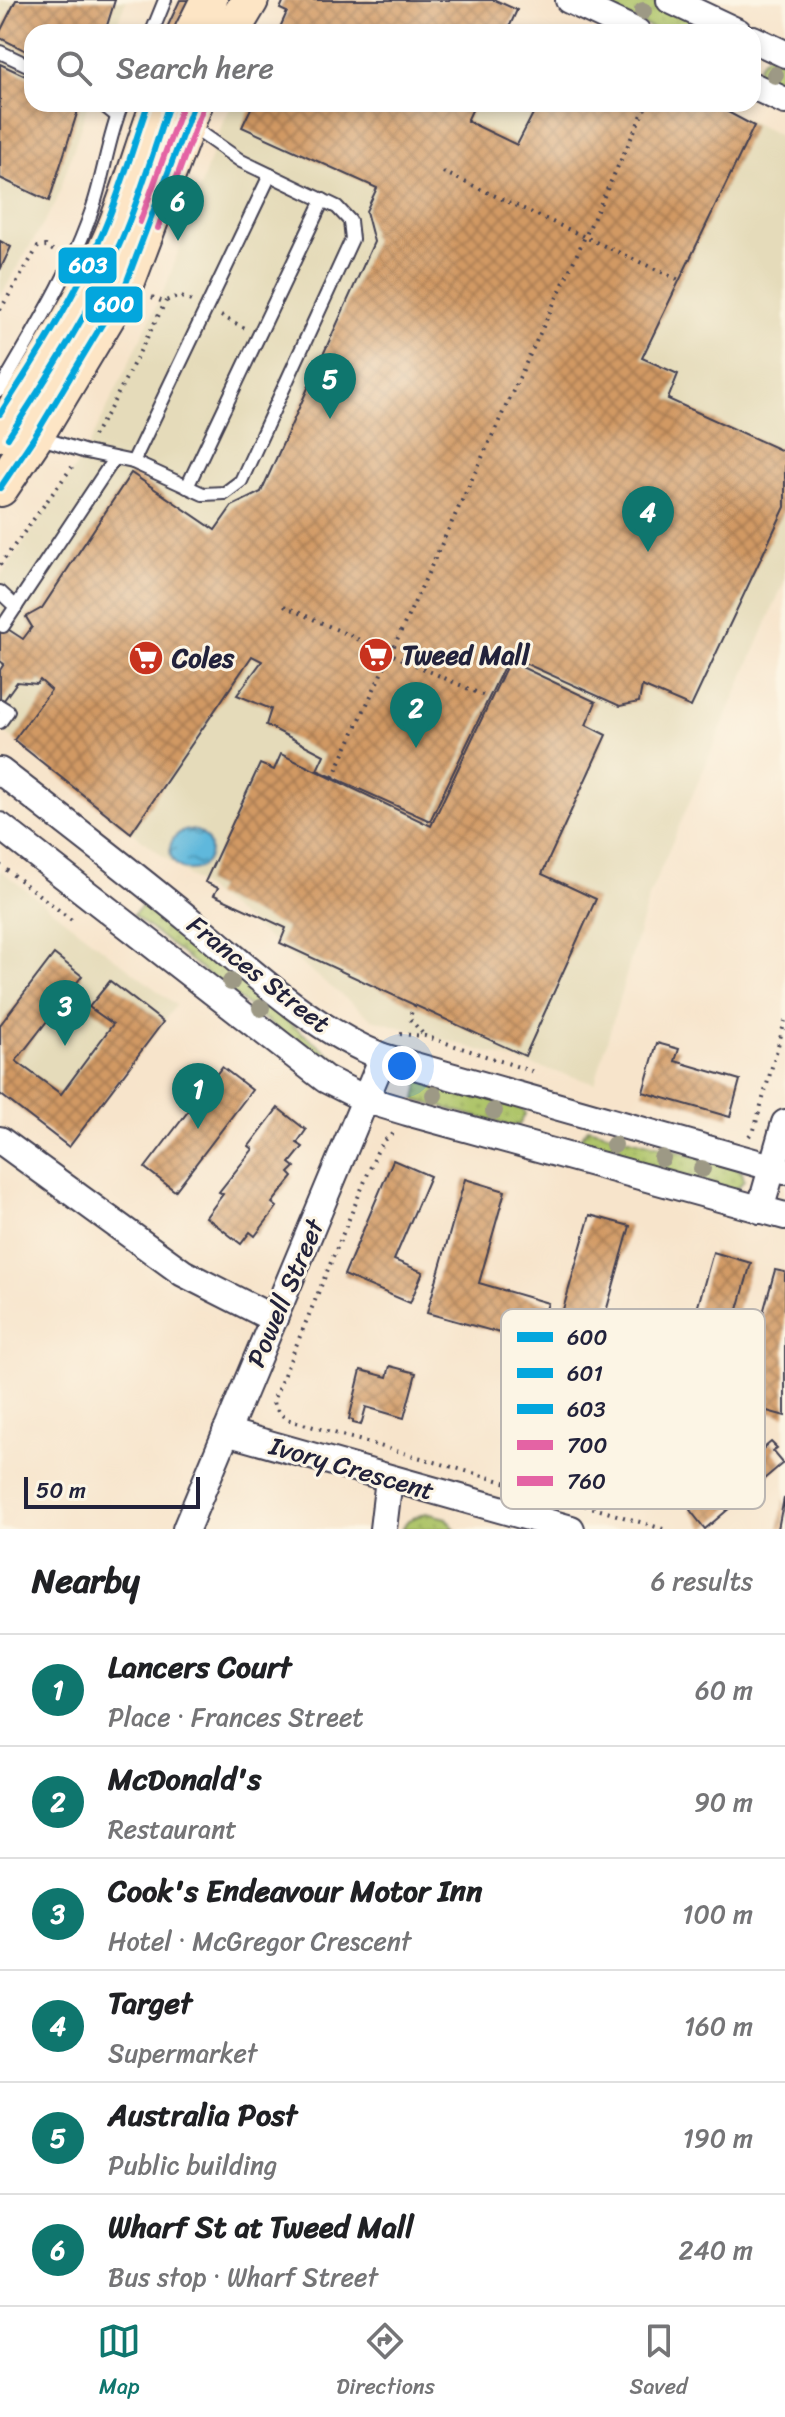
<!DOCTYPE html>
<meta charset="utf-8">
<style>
body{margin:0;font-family:Sriracha,sans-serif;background:#f2f2f2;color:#202124}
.scale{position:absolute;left:24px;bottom:20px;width:176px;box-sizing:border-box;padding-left:8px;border:4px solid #22223b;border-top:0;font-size:22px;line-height:28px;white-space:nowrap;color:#22223b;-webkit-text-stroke:6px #fcf5e5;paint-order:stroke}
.you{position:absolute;left:402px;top:1066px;width:28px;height:28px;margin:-20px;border:6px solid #fff;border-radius:50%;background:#1a73e8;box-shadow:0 0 0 12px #1a73e833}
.badge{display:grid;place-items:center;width:52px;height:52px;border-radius:50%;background:#0f766e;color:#fff;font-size:26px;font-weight:700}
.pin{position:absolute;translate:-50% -66px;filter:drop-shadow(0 2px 4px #0008)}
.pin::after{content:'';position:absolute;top:42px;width:28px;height:24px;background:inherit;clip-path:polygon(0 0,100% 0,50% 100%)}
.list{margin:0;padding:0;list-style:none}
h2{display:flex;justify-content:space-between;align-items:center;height:104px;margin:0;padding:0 32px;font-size:34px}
h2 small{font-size:26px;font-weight:400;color:#757577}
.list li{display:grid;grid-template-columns:52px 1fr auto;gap:24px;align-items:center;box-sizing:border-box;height:112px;padding:0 32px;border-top:2px solid #e0e0e0}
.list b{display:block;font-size:30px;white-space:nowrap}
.list p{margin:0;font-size:26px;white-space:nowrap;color:#757577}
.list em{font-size:26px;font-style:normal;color:#757577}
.icon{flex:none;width:44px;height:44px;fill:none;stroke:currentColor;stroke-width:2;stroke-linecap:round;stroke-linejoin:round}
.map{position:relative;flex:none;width:785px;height:1529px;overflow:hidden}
.search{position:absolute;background:#fff;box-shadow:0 4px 12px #0003;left:24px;right:24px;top:24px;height:88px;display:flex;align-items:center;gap:20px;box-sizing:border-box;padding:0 28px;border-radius:24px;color:#757577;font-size:30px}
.sheet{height:776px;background:#fff}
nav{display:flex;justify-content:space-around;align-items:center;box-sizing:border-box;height:112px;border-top:2px solid #e0e0e0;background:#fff;font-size:22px;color:#757577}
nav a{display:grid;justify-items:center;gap:4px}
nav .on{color:#0f766e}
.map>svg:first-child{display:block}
.built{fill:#e5dbba}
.grass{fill:url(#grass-dots);stroke:#687452;stroke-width:2}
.water{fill:url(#water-ripples);stroke:#406d8c;stroke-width:2}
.building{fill:url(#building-cross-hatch)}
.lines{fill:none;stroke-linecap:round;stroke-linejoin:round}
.service-casing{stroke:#423f51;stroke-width:16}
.minor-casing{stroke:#423f51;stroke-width:30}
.secondary-casing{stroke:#423f51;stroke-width:40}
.path{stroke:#423f51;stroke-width:4;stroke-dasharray:2 6;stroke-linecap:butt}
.service{stroke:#fff;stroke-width:12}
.minor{stroke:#fff;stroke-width:26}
.secondary{stroke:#fde5c5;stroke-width:36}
.bus-1-casing{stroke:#fcf5e5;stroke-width:12}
.bus-2-casing{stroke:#fcf5e5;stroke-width:12}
.bus-3-casing{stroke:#fcf5e5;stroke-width:12}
.bus-4-casing{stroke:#fcf5e5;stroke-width:12}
.bus-5-casing{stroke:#fcf5e5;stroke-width:12}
.bus-1{stroke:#03a6dd;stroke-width:6}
.bus-2{stroke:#03a6dd;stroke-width:6}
.bus-3{stroke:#03a6dd;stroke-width:6}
.bus-4{stroke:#e463a4;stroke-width:6}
.bus-5{stroke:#e463a4;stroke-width:6}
.tree{fill:#9d9985}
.labels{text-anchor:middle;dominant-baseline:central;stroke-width:6;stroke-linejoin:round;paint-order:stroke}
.poi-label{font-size:26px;font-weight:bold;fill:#22223b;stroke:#fcf5e5;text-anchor:start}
.street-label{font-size:26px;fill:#22223b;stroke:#fcf5e5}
.key{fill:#fcf5e5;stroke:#bbb6b2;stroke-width:2}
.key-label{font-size:22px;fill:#22223b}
.line-badge{stroke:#fcf5e5;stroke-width:3}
.badge-label{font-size:22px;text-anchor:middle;font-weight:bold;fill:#fff}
</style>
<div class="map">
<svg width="785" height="1529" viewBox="0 0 785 1529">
<defs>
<pattern id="grass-dots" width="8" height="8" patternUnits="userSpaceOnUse" patternTransform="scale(2)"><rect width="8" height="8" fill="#afc56a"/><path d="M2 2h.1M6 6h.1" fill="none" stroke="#96a95d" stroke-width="1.8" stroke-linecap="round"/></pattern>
<pattern id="water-ripples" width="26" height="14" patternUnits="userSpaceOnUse" patternTransform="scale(2)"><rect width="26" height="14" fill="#5eb8dc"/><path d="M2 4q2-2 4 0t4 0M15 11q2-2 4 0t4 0" fill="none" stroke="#4d95b4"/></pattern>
<pattern id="building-cross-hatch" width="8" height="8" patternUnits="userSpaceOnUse" patternTransform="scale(2)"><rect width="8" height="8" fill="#d19963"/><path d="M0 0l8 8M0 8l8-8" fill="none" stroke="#a97c53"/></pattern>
</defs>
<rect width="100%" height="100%" fill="#fcf5e5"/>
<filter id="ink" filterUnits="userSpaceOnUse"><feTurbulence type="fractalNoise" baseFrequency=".0125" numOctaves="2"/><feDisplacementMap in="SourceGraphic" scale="16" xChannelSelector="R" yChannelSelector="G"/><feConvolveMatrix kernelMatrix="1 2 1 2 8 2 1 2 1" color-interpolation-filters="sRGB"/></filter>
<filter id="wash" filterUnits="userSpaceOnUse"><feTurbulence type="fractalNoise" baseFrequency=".006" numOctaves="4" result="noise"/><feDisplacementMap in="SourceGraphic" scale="32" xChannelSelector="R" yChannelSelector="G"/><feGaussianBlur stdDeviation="1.8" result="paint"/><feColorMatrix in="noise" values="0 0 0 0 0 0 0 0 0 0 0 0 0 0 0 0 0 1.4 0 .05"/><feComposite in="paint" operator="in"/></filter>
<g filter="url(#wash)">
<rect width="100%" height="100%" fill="#f7e4cb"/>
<g class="built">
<polygon points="0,0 126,0 114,32 32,32 32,104 88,104 56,202 0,297"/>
<polygon points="232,104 713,104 785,138 785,580 649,896 595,1083 372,1019 0,729 0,577 86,452 167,284 221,127"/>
<polygon points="0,870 176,1005 69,1147 0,1094"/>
</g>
<g class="grass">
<polygon points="594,0 649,0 717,32 659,32"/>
<path d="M768,55l17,8v28l-27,-13c-2,-9 2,-18 10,-23z"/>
<polygon points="147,901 292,1025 351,1070 350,1076 348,1077 320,1063 133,915"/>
<polygon points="420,1079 522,1108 525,1114 519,1125 511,1126 416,1100"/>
<polygon points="588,1128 736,1167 742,1172 744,1180 738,1188 730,1189 586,1148 580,1139"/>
<polygon points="426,1513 446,1518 455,1529 402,1529 408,1520"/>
</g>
<circle class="water" cx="190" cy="850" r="20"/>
<g id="blocks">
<g class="building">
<polygon points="16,0 115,0 105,32 32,32 32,54 0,38 0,32"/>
<polygon points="180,0 193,0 178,32 165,32"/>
<polygon points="284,0 495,0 517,10 507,32 278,32 287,12 280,9"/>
<polygon points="0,64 32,79 32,104 80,104 49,201 0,178"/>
<polygon points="253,104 475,104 467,121 517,145 538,104 713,104 754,126 642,358 678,374 668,399 785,452 785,507 691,707 642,686 639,702 620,706 509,656 430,821 317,770 324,755 266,725 271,709 237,695 262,661 252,656 131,833 14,740 51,690 40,680 37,684 17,682 4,700 0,698 0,670 4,664 0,661 0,624 23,639 32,627 26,617 42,608 131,473 215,530 232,506 261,492 374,242 366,211 377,188 242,127"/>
<polygon points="0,241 11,247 0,270"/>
<polygon points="509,661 596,702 586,725 606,735 542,874 596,899 525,1056 280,943 286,928 214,895 218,888 205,882 260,764 274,770 281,754 431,826"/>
<polygon points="54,954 82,976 16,1061 61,1094 113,1024 89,1007 110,981 163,1022 69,1147 0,1094 0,1025"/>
<polygon points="657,1043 679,1049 675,1061 740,1080 730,1117 643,1092"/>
<polygon points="222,1067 252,1090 175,1191 145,1168"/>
<polygon points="278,1108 306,1130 297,1143 303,1147 290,1163 295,1167 289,1173 293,1177 272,1203 277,1207 255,1236 250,1232 241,1244 206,1217 223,1194 219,1192 253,1149 249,1146"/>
<polygon points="393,1160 430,1176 394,1260 423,1272 410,1303 344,1275"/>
<polygon points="465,1179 505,1191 479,1283 548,1303 536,1343 427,1313"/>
<polygon points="590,1215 630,1226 604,1319 672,1338 661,1378 552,1348"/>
<polygon points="713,1252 751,1263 717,1385 679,1374"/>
<polygon points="775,1270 785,1272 785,1416 738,1403"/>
<polygon points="390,1366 416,1373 404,1418 366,1407 361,1425 353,1423 353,1420 349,1419 361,1370 387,1377"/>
<polygon points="771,1442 777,1448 773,1451 783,1463 705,1529 690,1510"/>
<polygon points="784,1498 785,1529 778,1529"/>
</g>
</g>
</g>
<g filter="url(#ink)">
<use href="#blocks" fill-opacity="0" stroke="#423f51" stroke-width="2"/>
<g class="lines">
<g class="service-casing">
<g id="service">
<polyline points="152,32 165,0"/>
<polyline points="0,52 32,67"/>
<polyline points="102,104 117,116"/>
<path d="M0,390c34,-59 70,-115 92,-180 12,-35 16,-72 30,-106"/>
<polyline points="38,437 86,452 133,462 203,494 225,493 241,481 352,239 350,221 337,207 241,161 191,126"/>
<polyline points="133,462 270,175"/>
<polyline points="187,487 323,200"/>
<polyline points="0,592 16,607"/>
<polyline points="3,626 114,459"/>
<polyline points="0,706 8,711 0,722"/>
</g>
</g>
<g class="minor-casing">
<g id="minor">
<polyline points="569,0 637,32"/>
<polyline points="670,0 738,32"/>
<polyline points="753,39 785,54"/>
<polyline points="753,86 785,101"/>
<path d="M0,771c65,50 130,100 193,152 60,49 118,106 190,134l402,114"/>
<polyline points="0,826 325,1079 367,1100 407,1112 785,1216"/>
<polyline points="0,1140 183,1273 274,1319"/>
<polyline points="760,1210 785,1123"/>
<polyline points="226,1432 571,1529"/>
<polyline points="186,1529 383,1057"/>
<polyline points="383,1529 389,1479"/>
</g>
</g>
<g class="secondary-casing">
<g id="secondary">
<polyline points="193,32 209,0"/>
<polyline points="231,32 250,0"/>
<path d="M0,433c40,-63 82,-127 112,-196 18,-43 31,-89 47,-133"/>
<polyline points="0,488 35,436 125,286 194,104"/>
</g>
</g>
<g class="path">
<polyline points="443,172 679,280"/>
<polyline points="152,297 163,302 179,296 191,301"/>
<polyline points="0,310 38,247 46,246 57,253"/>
<polyline points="221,316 245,328"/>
<polyline points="93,436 110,409 166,301"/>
<polyline points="0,565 72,467"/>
<polyline points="284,606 489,698"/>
<polyline points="333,777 647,104"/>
<polyline points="0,865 73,921"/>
<polyline points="415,1005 409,1018 425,1036"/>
<polyline points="400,1034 425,1036 537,1073"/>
<polyline points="393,1134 384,1141 377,1152 273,1401 274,1407 286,1419 511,1484"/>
<polyline points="749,1136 754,1130 785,1021"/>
<polyline points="577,1503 663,1529"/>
</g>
<use href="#service" class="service"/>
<use href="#minor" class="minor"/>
<use href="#secondary" class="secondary"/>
<g class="bus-1-casing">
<polyline id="bus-1" points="0,488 35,436 125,286 194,104"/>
</g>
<g class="bus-2-casing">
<path id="bus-2" d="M8,438c41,-63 83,-127 113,-197 19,-44 32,-89 47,-134"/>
</g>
<g class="bus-3-casing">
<path id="bus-3" d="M0,414c37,-58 76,-118 103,-182 18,-42 30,-85 45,-128"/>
</g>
<g class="bus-4-casing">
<polyline id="bus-4" points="158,228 203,107"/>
</g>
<g class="bus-5-casing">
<polyline id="bus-5" points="140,222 183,104"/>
</g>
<use href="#bus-1" class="bus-1"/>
<use href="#bus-2" class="bus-2"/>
<use href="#bus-3" class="bus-3"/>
<use href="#bus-4" class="bus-4"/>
<use href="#bus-5" class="bus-5"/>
</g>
<g class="tree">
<circle cx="643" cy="11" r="9"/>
<circle cx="775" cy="75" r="9"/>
<circle cx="231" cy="982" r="9"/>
<circle cx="261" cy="1008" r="9"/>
<circle cx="434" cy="1095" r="9"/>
<circle cx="494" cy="1111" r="9"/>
<circle cx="614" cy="1145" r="9"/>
<circle cx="662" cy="1158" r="9"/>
<circle cx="702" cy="1169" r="9"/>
</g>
</g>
<defs>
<g id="supermarket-disc" transform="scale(1.8)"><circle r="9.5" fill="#c8321e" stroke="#fcf5e5"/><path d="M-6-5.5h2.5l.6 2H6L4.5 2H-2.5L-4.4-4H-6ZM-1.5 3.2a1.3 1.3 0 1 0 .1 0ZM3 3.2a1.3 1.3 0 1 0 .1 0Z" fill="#fff"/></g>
</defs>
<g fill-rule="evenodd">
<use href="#supermarket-disc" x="376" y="655"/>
<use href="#supermarket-disc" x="146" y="658"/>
</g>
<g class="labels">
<g class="poi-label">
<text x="402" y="655">Tweed Mall</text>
<text x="172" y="658">Coles</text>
</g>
<g class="street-label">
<text transform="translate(259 974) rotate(38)">Frances Street</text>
<text transform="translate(285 1293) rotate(-67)">Powell Street</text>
<text transform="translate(352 1468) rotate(16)">Ivory Crescent</text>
</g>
</g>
<rect x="501" y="1309" width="264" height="200" rx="12" class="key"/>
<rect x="517" y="1332" width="36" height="10" fill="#03a6dd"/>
<rect x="517" y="1368" width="36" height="10" fill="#03a6dd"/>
<rect x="517" y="1404" width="36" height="10" fill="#03a6dd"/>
<rect x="517" y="1440" width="36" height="10" fill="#e463a4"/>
<rect x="517" y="1476" width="36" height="10" fill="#e463a4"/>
<g class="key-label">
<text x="567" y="1345">600</text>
<text x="567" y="1381">601</text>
<text x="567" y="1417">603</text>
<text x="567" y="1453">700</text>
<text x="567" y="1489">760</text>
</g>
<g class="line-badge">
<rect x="57" y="246" width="61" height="39" rx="8" fill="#03a6dd"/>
<rect x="84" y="285" width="60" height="39" rx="8" fill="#03a6dd"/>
</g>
<g class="badge-label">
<text x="88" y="273">603</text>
<text x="114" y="312">600</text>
</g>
</svg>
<div class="scale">50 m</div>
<div class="you"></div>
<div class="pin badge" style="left:198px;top:1129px">1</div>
<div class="pin badge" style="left:416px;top:748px">2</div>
<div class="pin badge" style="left:65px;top:1046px">3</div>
<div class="pin badge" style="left:648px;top:552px">4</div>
<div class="pin badge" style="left:330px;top:419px">5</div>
<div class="pin badge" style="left:178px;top:241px">6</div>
<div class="search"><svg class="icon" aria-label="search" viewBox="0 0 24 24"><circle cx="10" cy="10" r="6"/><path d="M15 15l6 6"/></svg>Search here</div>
</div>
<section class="sheet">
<h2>Nearby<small>6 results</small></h2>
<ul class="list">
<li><span class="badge">1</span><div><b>Lancers Court</b><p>Place · Frances Street</p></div><em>60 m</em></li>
<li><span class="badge">2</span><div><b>McDonald's</b><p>Restaurant</p></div><em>90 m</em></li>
<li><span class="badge">3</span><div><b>Cook's Endeavour Motor Inn</b><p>Hotel · McGregor Crescent</p></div><em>100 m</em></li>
<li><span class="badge">4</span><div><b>Target</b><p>Supermarket</p></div><em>160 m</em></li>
<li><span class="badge">5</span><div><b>Australia Post</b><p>Public building</p></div><em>190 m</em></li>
<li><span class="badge">6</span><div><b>Wharf St at Tweed Mall</b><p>Bus stop · Wharf Street</p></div><em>240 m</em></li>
</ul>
</section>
<nav>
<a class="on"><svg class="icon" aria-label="map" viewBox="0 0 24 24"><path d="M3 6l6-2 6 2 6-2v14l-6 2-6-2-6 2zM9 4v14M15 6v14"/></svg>Map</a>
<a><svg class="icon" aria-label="directions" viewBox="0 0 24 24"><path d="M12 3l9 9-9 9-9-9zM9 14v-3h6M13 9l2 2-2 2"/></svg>Directions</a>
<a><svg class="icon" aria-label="saved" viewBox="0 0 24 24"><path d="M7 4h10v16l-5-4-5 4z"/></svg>Saved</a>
</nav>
